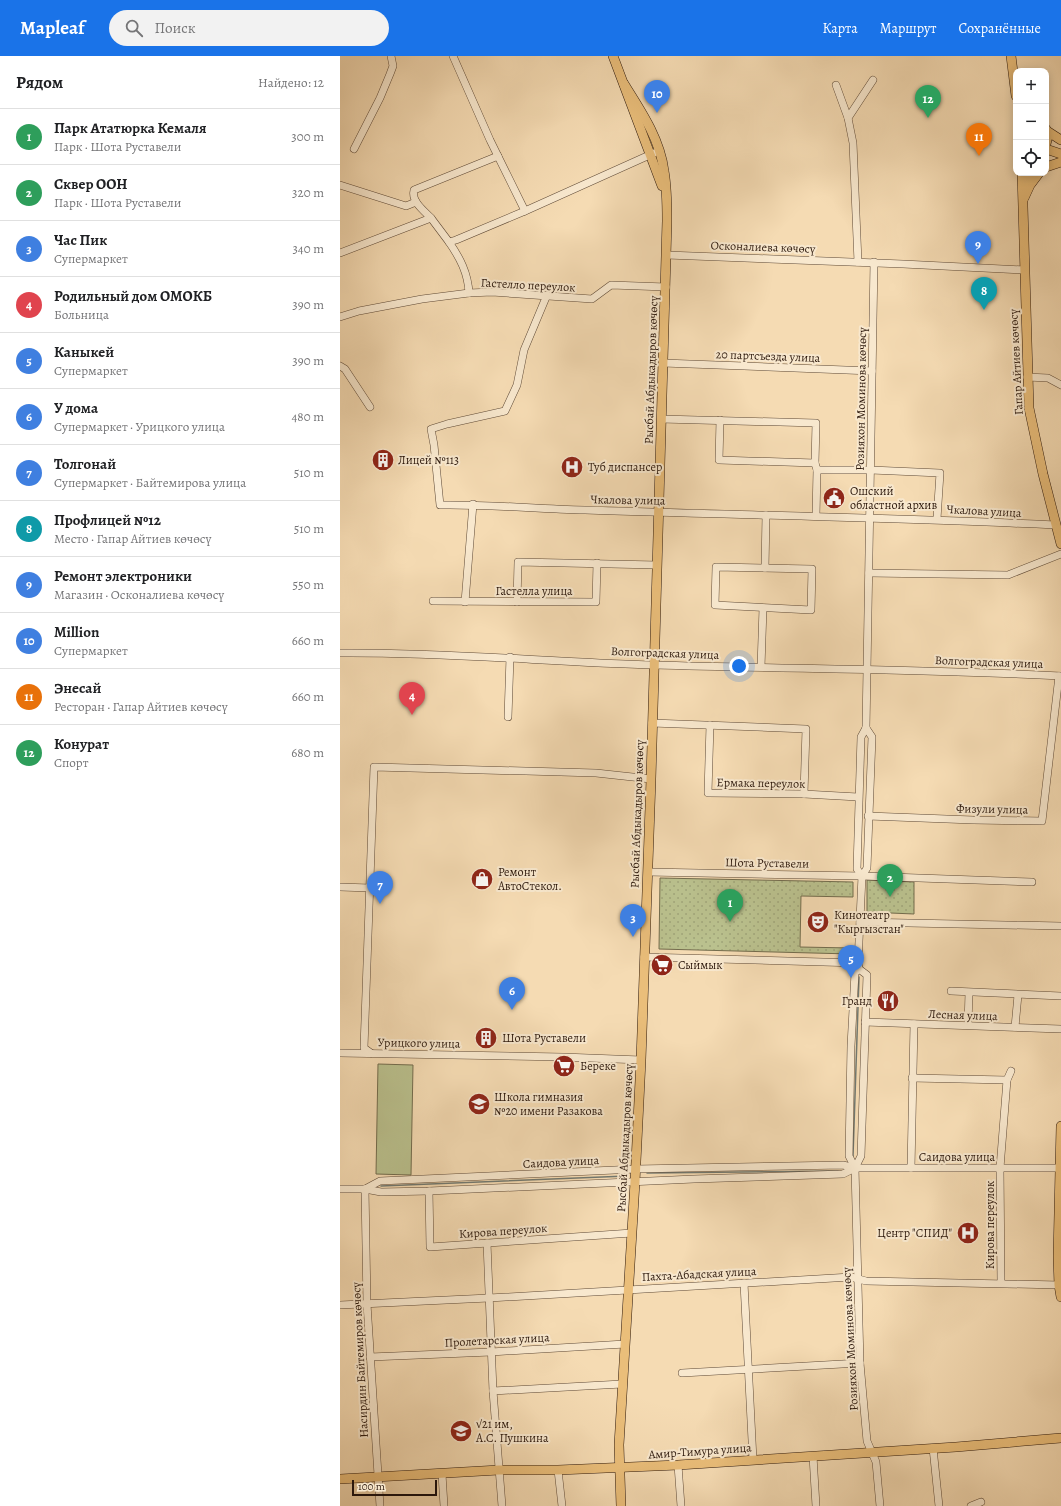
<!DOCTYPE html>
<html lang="ru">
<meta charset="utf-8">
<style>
body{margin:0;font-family:Alegreya,serif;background:#f2f2f2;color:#202124}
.controls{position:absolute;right:12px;top:12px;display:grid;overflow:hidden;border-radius:8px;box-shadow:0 2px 10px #0003}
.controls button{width:36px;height:36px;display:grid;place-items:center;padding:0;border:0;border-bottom:1px solid #e0e0e0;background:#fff;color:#202124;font:20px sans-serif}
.scale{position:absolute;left:12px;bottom:10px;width:85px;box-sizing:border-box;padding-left:4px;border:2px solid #2c180c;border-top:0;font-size:11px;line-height:14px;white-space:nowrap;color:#2c180c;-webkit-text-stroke:3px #f8e8ce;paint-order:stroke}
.you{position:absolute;left:399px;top:610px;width:14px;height:14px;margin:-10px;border:3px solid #fff;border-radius:50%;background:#1a73e8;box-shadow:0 0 0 6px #1a73e833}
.badge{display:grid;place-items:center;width:26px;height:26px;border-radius:50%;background:#1a73e8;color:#fff;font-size:13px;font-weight:700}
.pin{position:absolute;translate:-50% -33px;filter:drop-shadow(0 1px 2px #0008)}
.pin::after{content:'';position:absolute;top:21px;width:14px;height:12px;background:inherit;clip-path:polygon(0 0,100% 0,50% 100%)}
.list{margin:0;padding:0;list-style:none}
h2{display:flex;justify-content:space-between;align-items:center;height:52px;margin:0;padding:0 16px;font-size:17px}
h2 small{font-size:13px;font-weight:400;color:#757577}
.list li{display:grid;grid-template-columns:26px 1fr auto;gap:12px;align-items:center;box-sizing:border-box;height:56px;padding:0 16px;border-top:1px solid #e0e0e0}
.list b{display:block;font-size:15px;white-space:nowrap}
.list p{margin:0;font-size:13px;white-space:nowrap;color:#757577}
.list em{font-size:13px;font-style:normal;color:#757577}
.icon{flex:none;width:22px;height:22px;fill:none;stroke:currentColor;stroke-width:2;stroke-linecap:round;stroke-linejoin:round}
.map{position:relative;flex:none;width:721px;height:1450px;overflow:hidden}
header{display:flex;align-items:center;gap:24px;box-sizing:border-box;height:56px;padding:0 20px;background:#1a73e8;color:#fff}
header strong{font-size:19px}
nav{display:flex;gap:22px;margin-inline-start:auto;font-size:14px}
.search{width:280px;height:36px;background:#f2f2f2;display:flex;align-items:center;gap:10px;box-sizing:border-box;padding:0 14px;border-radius:22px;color:#757577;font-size:15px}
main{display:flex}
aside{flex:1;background:#fff}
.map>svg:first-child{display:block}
.grass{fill:#bac18e;stroke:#736c4d}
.park{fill:url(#park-dots);stroke:#736c4d}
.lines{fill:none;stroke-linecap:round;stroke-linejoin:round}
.stream{stroke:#717971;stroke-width:1.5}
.minor-casing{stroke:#5e4936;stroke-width:8}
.major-casing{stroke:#2c180c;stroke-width:10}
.minor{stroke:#f8e8ce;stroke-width:7}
.major{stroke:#eabe7a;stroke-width:9}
.labels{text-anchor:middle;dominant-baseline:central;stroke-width:4;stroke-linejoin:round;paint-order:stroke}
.street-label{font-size:12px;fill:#2c180c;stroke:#f8e8ce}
.poi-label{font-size:12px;fill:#2c180c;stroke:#f8e8ce;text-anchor:start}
</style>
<header>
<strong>Mapleaf</strong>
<div class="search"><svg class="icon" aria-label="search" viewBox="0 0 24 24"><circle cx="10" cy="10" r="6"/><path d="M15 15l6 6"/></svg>Поиск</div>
<nav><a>Карта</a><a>Маршрут</a><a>Сохранённые</a></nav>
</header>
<main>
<aside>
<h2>Рядом<small>Найдено: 12</small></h2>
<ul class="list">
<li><span class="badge" style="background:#2e9e5b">1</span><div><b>Парк Ататюрка Кемаля</b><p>Парк · Шота Руставели</p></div><em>300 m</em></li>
<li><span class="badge" style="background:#2e9e5b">2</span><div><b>Сквер ООН</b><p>Парк · Шота Руставели</p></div><em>320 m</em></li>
<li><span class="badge" style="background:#3f7fe0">3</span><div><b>Час Пик</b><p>Супермаркет</p></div><em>340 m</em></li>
<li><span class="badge" style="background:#e0444e">4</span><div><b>Родильный дом ОМОКБ</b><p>Больница</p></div><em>390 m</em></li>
<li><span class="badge" style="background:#3f7fe0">5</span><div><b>Каныкей</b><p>Супермаркет</p></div><em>390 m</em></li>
<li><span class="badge" style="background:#3f7fe0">6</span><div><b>У дома</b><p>Супермаркет · Урицкого улица</p></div><em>480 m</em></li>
<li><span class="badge" style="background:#3f7fe0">7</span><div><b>Толгонай</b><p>Супермаркет · Байтемирова улица</p></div><em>510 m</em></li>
<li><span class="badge" style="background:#0f9aa8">8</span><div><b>Профлицей №12</b><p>Место · Гапар Айтиев көчөсү</p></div><em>510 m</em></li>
<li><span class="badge" style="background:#3f7fe0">9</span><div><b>Ремонт электроники</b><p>Магазин · Осконалиева көчөсү</p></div><em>550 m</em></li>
<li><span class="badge" style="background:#3f7fe0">10</span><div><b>Million</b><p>Супермаркет</p></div><em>660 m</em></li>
<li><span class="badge" style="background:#e8710a">11</span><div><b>Энесай</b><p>Ресторан · Гапар Айтиев көчөсү</p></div><em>660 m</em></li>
<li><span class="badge" style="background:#2e9e5b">12</span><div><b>Конурат</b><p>Спорт</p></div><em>680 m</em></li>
</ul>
</aside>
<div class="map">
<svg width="721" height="1450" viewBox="0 0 721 1450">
<defs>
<pattern id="park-dots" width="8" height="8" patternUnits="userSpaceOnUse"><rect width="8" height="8" fill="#bac18e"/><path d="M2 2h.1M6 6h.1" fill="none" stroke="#a0a579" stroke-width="1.8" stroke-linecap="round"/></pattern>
</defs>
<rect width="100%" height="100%" fill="#f5dbb3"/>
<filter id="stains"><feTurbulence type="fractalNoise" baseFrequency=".005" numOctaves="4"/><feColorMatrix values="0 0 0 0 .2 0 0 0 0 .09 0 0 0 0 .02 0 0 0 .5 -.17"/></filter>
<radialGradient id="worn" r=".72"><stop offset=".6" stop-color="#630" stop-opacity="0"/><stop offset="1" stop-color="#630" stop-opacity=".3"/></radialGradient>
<polygon class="grass" points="38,1008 73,1009 71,1119 36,1118"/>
<g class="park">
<polygon points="320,822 513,826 513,841 461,840 460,891 511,892 511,898 319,893"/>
<polygon points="527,824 574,826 574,858 527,856"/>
</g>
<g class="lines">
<g class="stream">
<polyline points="513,1100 519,921"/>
<polyline points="307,1117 498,1115"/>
<polyline points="41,1130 287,1120"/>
</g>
<g class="minor-casing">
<g id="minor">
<path d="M113,0l37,84 35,71 -69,29 -7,2c11,16 19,31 20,51"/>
<polyline points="496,29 508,62"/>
<polyline points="14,93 40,42 50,18 53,10 51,0"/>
<polyline points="0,129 66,150 76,146"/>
<polyline points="185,155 314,97"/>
<path d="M91,162c-8,-8 -20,-17 -17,-28l84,-34"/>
<polyline points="0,197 91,162 109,186"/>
<polyline points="327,199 563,208 684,214"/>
<polyline points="518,206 513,87 508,62 533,24"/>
<path d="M207,239l-23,55 -7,35 -12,26 -58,13 -16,5 3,16 6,60c48,-1 96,4 145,5 157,5 313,8 470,15"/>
<polyline points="0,261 19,255 82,243 129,237 152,236 252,243 271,229 326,231"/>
<polyline points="323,307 532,315"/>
<polyline points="0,310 5,313 30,351"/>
<polyline points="687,321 708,322 721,329"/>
<polyline points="321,363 476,367 475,407 477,414 476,460"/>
<polyline points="380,364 379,404 475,407"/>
<polyline points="477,414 531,414 600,417 597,463"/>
<polygon points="376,511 472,513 471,554 375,549"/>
<polyline points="425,512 426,459"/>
<polyline points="529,517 668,519 721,498"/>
<polyline points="93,545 256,546 257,507"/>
<polyline points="125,546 133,448"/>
<polyline points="177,546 178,506 317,509"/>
<path d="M0,597c105,-1 210,9 315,12 135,4 271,4 406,11"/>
<polyline points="421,611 423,552"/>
<polyline points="168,661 170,601"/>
<polyline points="312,667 466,673 464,738"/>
<polyline points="370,669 368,737 464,738 518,741"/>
<polyline points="528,760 633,764 702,765 719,620"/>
<polyline points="308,816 522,820 692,826"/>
<polyline points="522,820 517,813 521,681 526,672 534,206"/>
<polyline points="0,831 30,832"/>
<polyline points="520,866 721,870"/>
<polyline points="304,901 518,907"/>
<polyline points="519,913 515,917 511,990 509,1100 515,1112 520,1307 527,1385 536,1406 540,1450"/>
<polyline points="611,935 721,940"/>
<polyline points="525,966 721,973"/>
<polyline points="628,969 629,937"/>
<polyline points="675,971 678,939"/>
<polyline points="0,997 223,1001 301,1004"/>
<polyline points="31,997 24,992 34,711 256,717 311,723"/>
<polyline points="572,1022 667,1024"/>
<polyline points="515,1112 521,1100 527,919 519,913 518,907 522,820 527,812 532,681 526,672"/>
<polyline points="571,1112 574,968"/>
<polyline points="0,1133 25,1133 41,1136 89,1135 354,1123 503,1118 515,1112"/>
<polyline points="25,1133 40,1125 296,1113 503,1109 515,1112 719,1112"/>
<polyline points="25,1133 27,1248 40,1450"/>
<polyline points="89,1135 90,1191 292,1177"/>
<polyline points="147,1187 153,1335 162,1450"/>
<polyline points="404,1227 413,1404"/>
<polyline points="661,1227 660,1112 667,1024 671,1015"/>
<polyline points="0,1249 149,1242 511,1221 526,1225 719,1229"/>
<polyline points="30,1301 151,1296 285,1288"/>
<polyline points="342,1317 520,1307"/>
<polyline points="153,1335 282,1328"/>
<polyline points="593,1392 599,1450"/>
<polyline points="473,1400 476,1450"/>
<polyline points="338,1409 341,1450"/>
<polyline points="218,1414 222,1450"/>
<polyline points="102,1418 104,1450"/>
<polyline points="631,1450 641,1446"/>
</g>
</g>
<g class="major-casing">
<g id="major">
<polyline points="273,0 322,130"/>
<polyline points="671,0 676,40"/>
<polyline points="706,73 708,80 706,88"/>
<polyline points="707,75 721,84"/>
<polyline points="706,93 721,98"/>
<polyline points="706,111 721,106"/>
<polyline points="682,117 689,352 703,418 721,488"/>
<polyline points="686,131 689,117"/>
<polyline points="684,142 690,129 699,117"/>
<polyline points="721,1070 718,1201 719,1229 721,1241"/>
<polyline points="0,1423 159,1414 218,1414 338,1409 616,1391 721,1382"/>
<path d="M281,1450l-2,-61 16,-263 6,-122 10,-281 16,-558c0,-16 0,-33 -3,-50 -4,-32 -23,-60 -40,-87"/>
</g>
</g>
<use href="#minor" class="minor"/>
<use href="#major" class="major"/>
</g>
<defs>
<g id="building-disc" transform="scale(1.15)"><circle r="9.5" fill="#8f2418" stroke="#f8e8ce"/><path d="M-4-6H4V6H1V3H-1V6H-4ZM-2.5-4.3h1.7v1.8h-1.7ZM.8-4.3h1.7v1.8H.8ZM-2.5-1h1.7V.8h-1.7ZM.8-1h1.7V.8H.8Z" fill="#fff"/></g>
<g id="hospital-disc" transform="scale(1.15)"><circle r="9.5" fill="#8f2418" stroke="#f8e8ce"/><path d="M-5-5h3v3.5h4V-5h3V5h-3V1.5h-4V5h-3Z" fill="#fff"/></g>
<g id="civic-disc" transform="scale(1.15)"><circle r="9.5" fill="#8f2418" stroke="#f8e8ce"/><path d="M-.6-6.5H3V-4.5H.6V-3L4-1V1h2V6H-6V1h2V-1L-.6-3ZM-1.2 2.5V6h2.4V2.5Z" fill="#fff"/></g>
<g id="shop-disc" transform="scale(1.15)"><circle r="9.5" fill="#8f2418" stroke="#f8e8ce"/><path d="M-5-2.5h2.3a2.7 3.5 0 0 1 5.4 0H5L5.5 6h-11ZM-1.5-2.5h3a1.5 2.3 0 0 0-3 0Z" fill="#fff"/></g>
<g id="theatre-disc" transform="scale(1.15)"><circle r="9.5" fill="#8f2418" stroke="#f8e8ce"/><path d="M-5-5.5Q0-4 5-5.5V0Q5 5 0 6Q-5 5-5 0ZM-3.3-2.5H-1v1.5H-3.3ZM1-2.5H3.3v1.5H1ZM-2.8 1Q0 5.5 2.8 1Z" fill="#fff"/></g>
<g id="supermarket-disc" transform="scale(1.15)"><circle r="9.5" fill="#8f2418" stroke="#f8e8ce"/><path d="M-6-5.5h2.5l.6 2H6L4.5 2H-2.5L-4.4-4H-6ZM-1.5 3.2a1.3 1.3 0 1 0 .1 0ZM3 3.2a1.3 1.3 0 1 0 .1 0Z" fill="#fff"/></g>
<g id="restaurant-disc" transform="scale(1.15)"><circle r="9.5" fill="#8f2418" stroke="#f8e8ce"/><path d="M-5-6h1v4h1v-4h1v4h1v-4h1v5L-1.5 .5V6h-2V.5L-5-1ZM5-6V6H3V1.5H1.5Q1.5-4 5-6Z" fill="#fff"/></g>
<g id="school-disc" transform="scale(1.15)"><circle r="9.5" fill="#8f2418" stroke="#f8e8ce"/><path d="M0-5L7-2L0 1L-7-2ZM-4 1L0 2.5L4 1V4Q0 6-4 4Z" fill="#fff"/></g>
</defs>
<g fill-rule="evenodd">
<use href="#building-disc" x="43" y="404"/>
<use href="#hospital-disc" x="232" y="411"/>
<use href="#civic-disc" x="494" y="442"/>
<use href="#shop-disc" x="142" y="823"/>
<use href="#theatre-disc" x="478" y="866"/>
<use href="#supermarket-disc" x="322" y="909"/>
<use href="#restaurant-disc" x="548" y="945"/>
<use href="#building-disc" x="146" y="982"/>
<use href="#supermarket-disc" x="224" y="1010"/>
<use href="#school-disc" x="139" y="1048"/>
<use href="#hospital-disc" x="628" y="1177"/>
<use href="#school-disc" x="121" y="1375"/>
</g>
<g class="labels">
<g class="street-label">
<text transform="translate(423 191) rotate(2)">Осконалиева көчөсү</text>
<text transform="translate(188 229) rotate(3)">Гастелло переулок</text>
<text transform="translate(428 300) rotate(2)">20 партсъезда улица</text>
<text transform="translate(676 306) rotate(-93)">Гапар Айтиев көчөсү</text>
<text transform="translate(311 314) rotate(-88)">Рысбай Абдыкадыров көчөсү</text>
<text transform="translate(521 343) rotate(-89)">Розияхон Моминова көчөсү</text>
<text transform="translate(288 444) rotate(1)">Чкалова улица</text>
<text transform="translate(644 455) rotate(3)">Чкалова улица</text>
<text x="194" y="535">Гастелла улица</text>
<text transform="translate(325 597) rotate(2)">Волгоградская улица</text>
<text transform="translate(649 606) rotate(2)">Волгоградская улица</text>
<text transform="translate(421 727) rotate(1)">Ермака переулок</text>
<text transform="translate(652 753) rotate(1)">Физули улица</text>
<text transform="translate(297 758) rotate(-88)">Рысбай Абдыкадыров көчөсү</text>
<text transform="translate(427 807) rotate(1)">Шота Руставели</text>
<text transform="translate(623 959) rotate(2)">Лесная улица</text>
<text transform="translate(79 987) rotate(1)">Урицкого улица</text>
<text transform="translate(285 1082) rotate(-87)">Рысбай Абдыкадыров көчөсү</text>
<text x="617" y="1101">Саидова улица</text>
<text transform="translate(221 1106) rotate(-3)">Саидова улица</text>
<text transform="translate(650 1169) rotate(-90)">Кирова переулок</text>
<text transform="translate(163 1175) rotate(-4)">Кирова переулок</text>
<text transform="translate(359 1218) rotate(-3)">Пахта-Абадская улица</text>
<text transform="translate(510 1283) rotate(-93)">Розияхон Моминова көчөсү</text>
<text transform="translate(157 1284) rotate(-3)">Пролетарская улица</text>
<text transform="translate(20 1304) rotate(-93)">Насирдин Байтемиров көчөсү</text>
<text transform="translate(360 1395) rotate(-4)">Амир-Тимура улица</text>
</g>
<g class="poi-label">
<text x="58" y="404">Лицей №113</text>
<text x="248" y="411">Туб диспансер</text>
<text x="510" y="435">Ошский<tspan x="510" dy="14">областной архив</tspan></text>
<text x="158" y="816">Ремонт<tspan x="158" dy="14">АвтоСтекол.</tspan></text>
<text x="494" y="859">Кинотеатр<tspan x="494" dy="14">"Кыргызстан"</tspan></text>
<text x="338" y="909">Сыймык</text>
<text x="532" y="945" text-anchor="end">Гранд</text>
<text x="162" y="982">Шота Руставели</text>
<text x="240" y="1010">Береке</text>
<text x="154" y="1041">Школа гимназия<tspan x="154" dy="14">№20 имени Разакова</tspan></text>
<text x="612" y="1177" text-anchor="end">Центр "СПИД"</text>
<text x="136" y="1368">√21 им,<tspan x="136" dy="14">А.С. Пушкина</tspan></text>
</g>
</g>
<rect width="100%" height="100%" filter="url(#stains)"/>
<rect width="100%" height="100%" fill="url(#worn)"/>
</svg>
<div class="controls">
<button>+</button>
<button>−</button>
<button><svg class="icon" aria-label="locate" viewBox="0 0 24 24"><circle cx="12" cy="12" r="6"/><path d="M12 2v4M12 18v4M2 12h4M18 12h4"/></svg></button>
</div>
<div class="scale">100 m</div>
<div class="you"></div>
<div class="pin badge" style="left:390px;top:866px;background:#2e9e5b">1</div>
<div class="pin badge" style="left:550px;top:841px;background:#2e9e5b">2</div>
<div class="pin badge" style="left:293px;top:881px;background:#3f7fe0">3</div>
<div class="pin badge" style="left:72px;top:659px;background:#e0444e">4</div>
<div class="pin badge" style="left:511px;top:922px;background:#3f7fe0">5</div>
<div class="pin badge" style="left:172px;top:954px;background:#3f7fe0">6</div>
<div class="pin badge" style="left:40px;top:848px;background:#3f7fe0">7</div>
<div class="pin badge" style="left:644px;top:254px;background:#0f9aa8">8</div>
<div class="pin badge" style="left:638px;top:208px;background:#3f7fe0">9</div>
<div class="pin badge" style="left:317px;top:57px;background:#3f7fe0">10</div>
<div class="pin badge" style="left:639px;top:100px;background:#e8710a">11</div>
<div class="pin badge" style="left:588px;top:62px;background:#2e9e5b">12</div>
</div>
</main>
